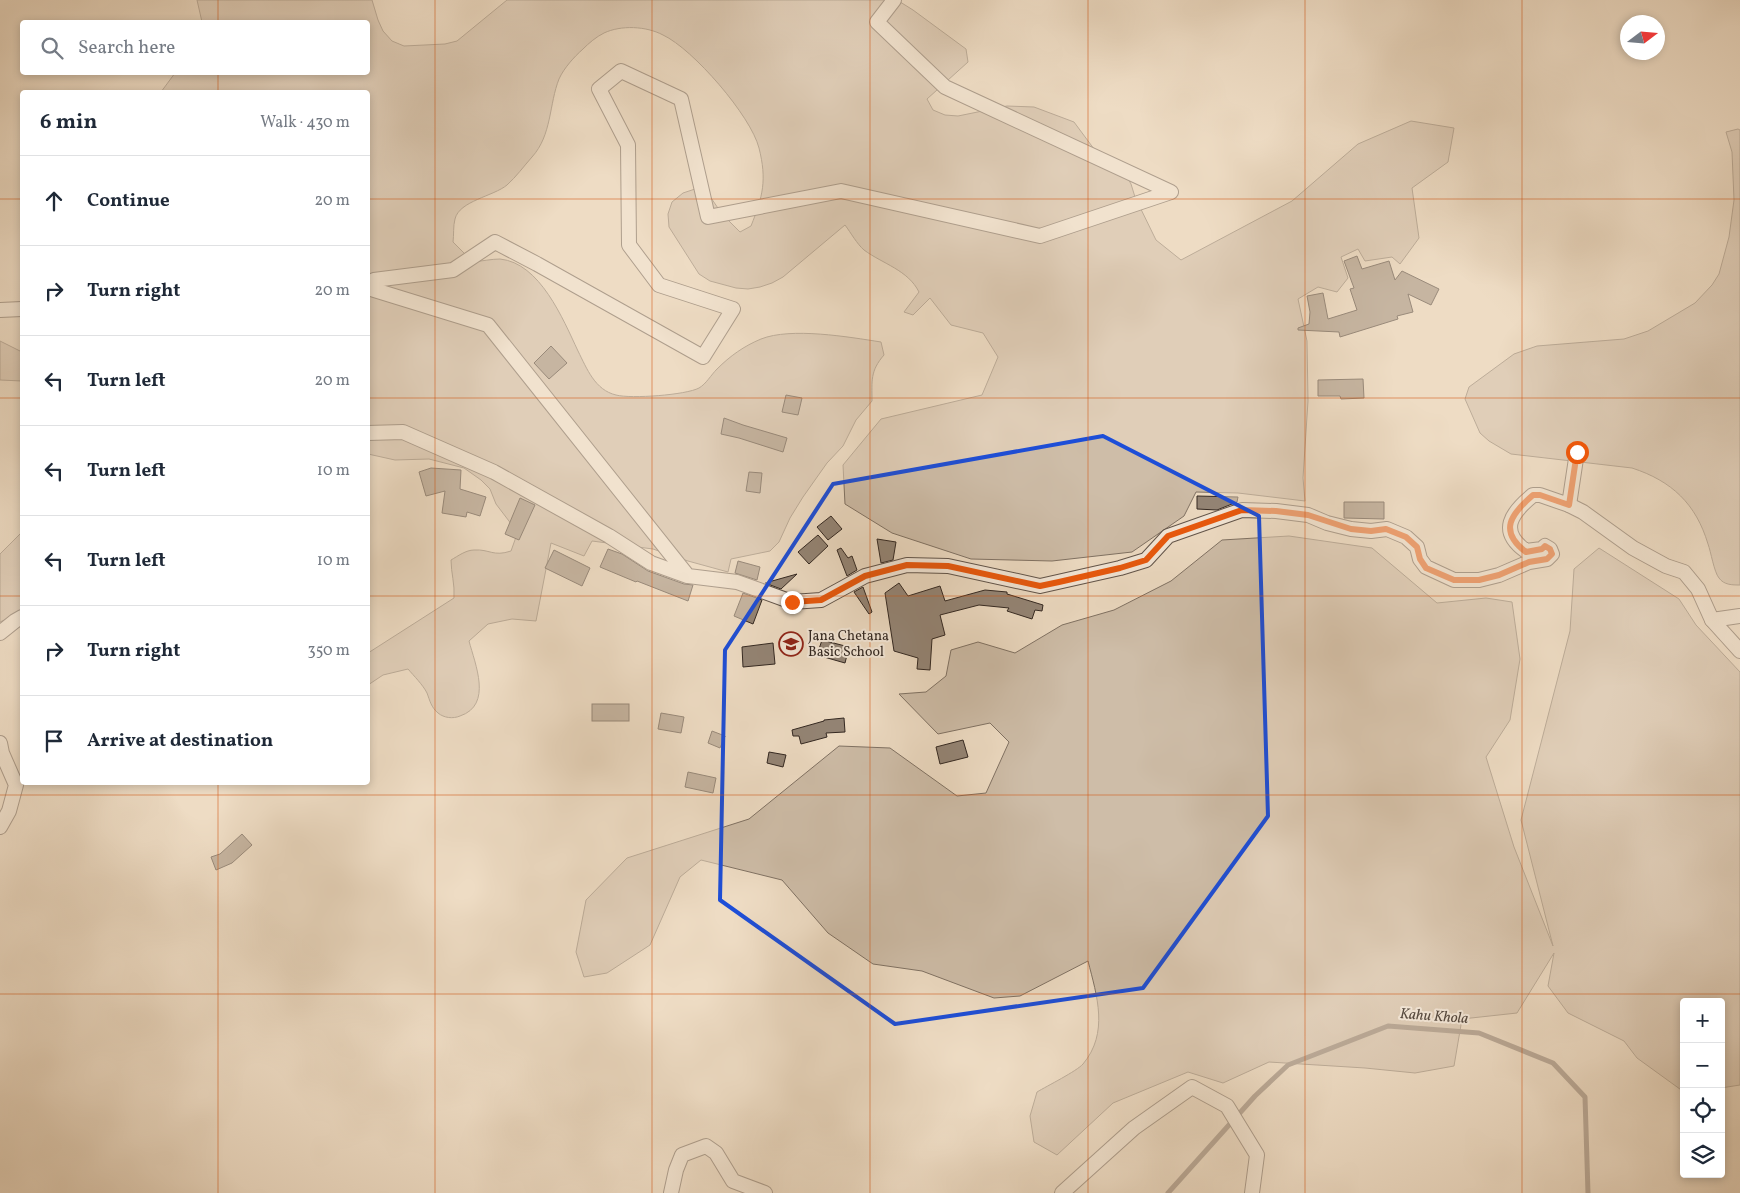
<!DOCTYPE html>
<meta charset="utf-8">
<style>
body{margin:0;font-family:Vollkorn,serif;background:#f6f6f7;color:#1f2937}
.controls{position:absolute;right:15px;bottom:15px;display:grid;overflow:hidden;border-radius:5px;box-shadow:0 2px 8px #0003}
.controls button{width:45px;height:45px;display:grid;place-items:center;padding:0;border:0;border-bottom:1px solid #e0e1e3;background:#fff;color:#1f2937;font:25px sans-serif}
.compass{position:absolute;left:1620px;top:15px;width:45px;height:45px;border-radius:50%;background:#fff;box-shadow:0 2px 8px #0003;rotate:74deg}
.stop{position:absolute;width:15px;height:15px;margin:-11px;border:4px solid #ea580c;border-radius:50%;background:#fff}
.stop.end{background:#ea580c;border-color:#fff;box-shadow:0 1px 5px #0008}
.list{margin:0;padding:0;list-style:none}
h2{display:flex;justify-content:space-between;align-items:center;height:65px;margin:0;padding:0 20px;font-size:21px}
h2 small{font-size:16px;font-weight:400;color:#747a83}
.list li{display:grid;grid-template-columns:32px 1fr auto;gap:15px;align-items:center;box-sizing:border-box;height:90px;padding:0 20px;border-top:1px solid #e0e1e3}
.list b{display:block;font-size:19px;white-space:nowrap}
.list em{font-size:16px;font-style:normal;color:#747a83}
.icon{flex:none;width:28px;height:28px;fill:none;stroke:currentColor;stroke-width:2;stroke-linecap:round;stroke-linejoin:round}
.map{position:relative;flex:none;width:1740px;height:1193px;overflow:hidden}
.search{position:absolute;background:#fff;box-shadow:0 2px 8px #0003;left:20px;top:20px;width:350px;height:55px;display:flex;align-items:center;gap:12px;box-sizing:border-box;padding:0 18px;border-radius:5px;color:#747a83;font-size:19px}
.panel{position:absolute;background:#fff;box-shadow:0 2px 8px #0003;left:20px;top:90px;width:350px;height:695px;border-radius:5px}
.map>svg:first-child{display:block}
.green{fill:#cebda8;stroke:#807264}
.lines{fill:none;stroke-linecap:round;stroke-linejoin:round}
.stream{stroke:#7c6e62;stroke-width:5}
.building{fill:#948576;stroke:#322721}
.street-casing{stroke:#61544a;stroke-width:16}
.street{stroke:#f4e8d9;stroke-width:14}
.route{stroke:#ea580c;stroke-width:6}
.marked{fill:none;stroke:#1d4ed8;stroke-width:4;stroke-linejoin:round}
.grid{fill:none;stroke:#d6540e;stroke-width:1;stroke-opacity:0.55}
.labels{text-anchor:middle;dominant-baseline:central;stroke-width:4;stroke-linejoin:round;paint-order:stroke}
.poi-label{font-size:14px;fill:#322721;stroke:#f4e8d9;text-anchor:start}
.water-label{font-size:15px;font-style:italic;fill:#574b41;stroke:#f4e8d9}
</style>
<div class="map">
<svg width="1740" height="1193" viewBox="0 0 1740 1193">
<rect width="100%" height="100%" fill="#eedcc4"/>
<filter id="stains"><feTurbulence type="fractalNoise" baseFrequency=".004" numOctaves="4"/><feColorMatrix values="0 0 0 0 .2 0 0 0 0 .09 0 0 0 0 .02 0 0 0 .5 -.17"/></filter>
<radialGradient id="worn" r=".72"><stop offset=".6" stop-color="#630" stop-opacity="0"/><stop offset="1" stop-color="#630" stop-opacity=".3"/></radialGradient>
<g class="green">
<path d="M197,0h175l6,20 5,11 9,10 12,5 41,-2 12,-3 50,-41h390l16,10 53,39 2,13 -41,37 6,11 12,5 13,1 49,-10 27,1 40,15 23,31 23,12 11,19 4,13 21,43 25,20 111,-59 66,-57 53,-23 43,7 -6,34 -36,26 7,50 -19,26 -8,-7 -27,4 -7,-12 -17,8 7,21 -11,14 -19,-5 -20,12 9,42 1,60 -5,77 2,23 -67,-8 -42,-1 -12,24 -52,36 -80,9 -81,-2 -79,-26 -47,-29 -2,-39 38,-46 101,-24 16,-38 -15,-24 -32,-8 -21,-27 -17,17 -9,-3 15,-20c-11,-22 -36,-28 -55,-42 -7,-6 -13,-17 -19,-25l-62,52 -11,6 -12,4 -12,2 -12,-1 -26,-7 -11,-7 -30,-47 -1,-13 4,-12 11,-9 12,-4 12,3 15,22 18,18 11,-6c12,-30 16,-46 8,-78 -8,-32 -66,-99 -96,-113 -17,-9 -42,-10 -59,-2 -8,4 -15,10 -21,16 -9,8 -19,19 -24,30 -10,25 -7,56 -27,78 -8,9 -16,20 -25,28 -13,11 -48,16 -52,34 -2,7 -1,16 -2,23l20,20c9,-1 19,-3 27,-3 40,4 63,60 78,92 9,18 17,39 38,44 15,4 70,0 83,-7 7,-4 12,-13 18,-19 13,-13 27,-23 44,-30 30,-12 88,-2 120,3l3,13c-14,16 -12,26 -12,46l-16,19 -13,26 -16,17 -24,34 -13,21 -11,24 -9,9 -39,8 -3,13 -40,-11 -35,-12 -61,-8 -8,15 -33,-13 -15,78 -24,-2 -24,5 -19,17c6,23 24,64 -9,75 -7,3 -16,2 -22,-3 -7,-6 -8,-12 -11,-20 -4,-8 -13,-17 -19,-24l-25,6 -15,10v-32l86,-55c1,-14 -3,-25 -3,-38 7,-4 15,-10 23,-10 16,-1 19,7 37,1l5,-14 -4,-12 -16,-21 -6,-15 -9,-9 -17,-12 -35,-9 -34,1 -27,-6v-362h-207l14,-19 193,-1v-50h-166z"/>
<path d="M1738,129l2,1v455c-8,0 -16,0 -21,-7 -5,-6 -8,-26 -11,-34 -12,-40 -36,-63 -76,-76l-121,-14 -22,-13 -9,-8 -15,-34 4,-12 45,-33 23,-8 87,-7 24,-8 47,-28 17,-18 7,-11 10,-37 5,-37 -2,-48 -6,-20z"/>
<polygon points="0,341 22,352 22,381 0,380"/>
<polygon points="22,532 22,612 0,622 0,554"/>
<path d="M1289,536l83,12 65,55 49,-5 26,4 8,57 -10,61 -24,37 28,90 39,99 -32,-126 49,-189 4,-62 25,-21 80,51 17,26 44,47v413l-19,3v-86h-37v90l-47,-34 -13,-17 -56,-28 -20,-27 6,-33 -37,60 -55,6 -8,47 -39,7 -50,-5 -96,-6 -46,21 -35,-11 -75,31 -56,52 -23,-13 -4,-26 7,-24c10,-6 40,-21 46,-28 26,-31 14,-68 5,-103l-68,35 -26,2 -72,-27 -49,-7 -45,-31 -46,-53 -81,-20 -21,17 -30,68 -43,28 -23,4 -8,-25 10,-52 41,-42 122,-39 90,-73 51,2 67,48 29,-3 23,-51 -19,-19 -52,11 -39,-40 27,-2 20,-16 5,-26 27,-8 37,11 47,-28 52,-15 57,-29 51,-41z"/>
</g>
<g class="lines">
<polyline class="stream" points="1168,1193 1255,1096 1288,1065 1388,1026 1479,1033 1553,1063 1585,1097 1588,1193"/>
</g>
<g class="building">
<polygon points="1357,256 1362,269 1389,261 1395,280 1402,271 1439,289 1431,305 1408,294 1413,312 1397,316 1398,319 1340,337 1339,332 1298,330 1298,328 1309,324 1310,312 1307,296 1323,293 1328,319 1357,310 1350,289 1354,288 1344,261"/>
<polygon points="551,346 567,363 549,379 534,363"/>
<polygon points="1363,379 1364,398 1341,399 1340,396 1318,396 1318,380"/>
<polygon points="786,395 802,398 798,415 782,412"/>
<polygon points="724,418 743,425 787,438 783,452 739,438 721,434"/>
<polygon points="431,468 461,470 460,489 486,497 480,516 467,512 466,517 442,513 445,491 426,496 419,472"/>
<polygon points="749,472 762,473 760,493 746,491"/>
<polygon points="1197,496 1238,497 1237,502 1217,510 1197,509"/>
<polygon points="520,498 535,505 519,540 505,534"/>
<polygon points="1344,502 1384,502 1384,519 1344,518"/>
<polygon points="831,516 842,529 828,540 817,527"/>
<polygon points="818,535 828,546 809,564 798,552"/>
<polygon points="877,539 896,542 893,560 881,563"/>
<polygon points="841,548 848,558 852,556 857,570 847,576 837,550"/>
<polygon points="608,549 622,554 648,571 684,584 693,585 688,601 637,581 636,582 600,567"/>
<polygon points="554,550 590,568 582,586 545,568"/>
<polygon points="738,561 760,567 757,580 735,573"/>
<polygon points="797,574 781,589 765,583"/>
<polygon points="899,583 908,596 940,586 945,601 985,590 1007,592 1007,594 1043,605 1042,611 1035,610 1032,619 1007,611 1009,608 979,605 940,615 945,635 932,639 930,670 917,669 918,658 894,651 885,593"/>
<polygon points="863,587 872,612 869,614 854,592"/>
<polygon points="743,593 762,600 753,624 734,616"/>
<polygon points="822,640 849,647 845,663 817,655"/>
<polygon points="773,643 775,664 743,667 742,647"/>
<rect x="592" y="704" width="37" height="17"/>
<polygon points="661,713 684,717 681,733 658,729"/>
<polygon points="844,718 845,732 826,733 827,737 801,744 799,736 793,736 792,730 824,721 824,720"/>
<polygon points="712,731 725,736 720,748 708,743"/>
<polygon points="963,740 968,757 940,764 936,747"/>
<polygon points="769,752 786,755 783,767 767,763"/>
<polygon points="688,772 716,778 713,793 685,787"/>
<polygon points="242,834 252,845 232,863 216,870 211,857 220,854"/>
</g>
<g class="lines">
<g class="street-casing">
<g id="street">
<polyline points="368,284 374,280 453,270 495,242 537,264 703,357 733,309 659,285 629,245 628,145 599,89 621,71 681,99 708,217 841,191 1040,236 1171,192 945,87 877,22 894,0"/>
<path d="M368,288l120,37 200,251 49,6 55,20 29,-2 44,-24 42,-11 41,1 92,20 80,-18 26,-8 22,-24 74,-26 34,1 32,4 19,8 24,6 20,2 16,-2 19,8 11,10 3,12 6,8 28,13h25l20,-5 30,-13 18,-3 5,-5 -2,-5 -5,-3 -3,3 -16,2c-28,-20 -15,-38 7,-56h7l29,10 8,-53"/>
<polyline points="0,310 22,309"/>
<polyline points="368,433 403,432 494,472 609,536 651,563 687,576"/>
<polyline points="1569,505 1583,512 1633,548 1666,566 1684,572 1698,589 1712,620 1740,651"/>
<polyline points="1712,620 1740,616"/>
<polyline points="0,633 15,621 22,617"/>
<polyline points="0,743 2,753 16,785 9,811 0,827"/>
<polyline points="671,1193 676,1170 682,1155 706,1146 716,1153 733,1181 765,1193"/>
<polyline points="1062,1193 1134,1128 1192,1087 1227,1106 1257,1155 1252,1193"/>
</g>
</g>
<use href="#street" class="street"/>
</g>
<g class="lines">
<path class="route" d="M792,602l29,-2 44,-24 42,-11 41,1 92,20 19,-4 61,-14 26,-8 22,-24 74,-26 34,1 32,4 43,14 20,2 15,-2 20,8 11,10 3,12 6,9 28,12h25l20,-5 30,-13 18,-3 5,-5 -2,-5 -5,-3 -3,3 -16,3c-28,-21 -15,-38 7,-57h7l29,10 8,-53"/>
</g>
<path d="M0 0H1740V1193H0ZM1103,436l156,80 9,300 -125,172 -248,36 -175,-124 5,-250 108,-166z" fill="#eedcc4" fill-opacity=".55" fill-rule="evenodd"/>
<path class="marked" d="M1103,436l156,80 9,300 -125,172 -248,36 -175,-124 5,-250 108,-166z"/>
<path class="grid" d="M218,0v22M435,0v1193M652,0v1193M870,0v1193M1088,0v1193M1305,0v1193M1522,0v1193M218,72v20M0,199h22M368,199h1372M0,398h22M368,398h1372M0,596h22M368,596h1372M218,782v411M0,795h1740M0,994h1740"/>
<defs>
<g id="school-ring" transform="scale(1.25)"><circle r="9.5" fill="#f4e8d9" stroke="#8f2418" stroke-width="1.5"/><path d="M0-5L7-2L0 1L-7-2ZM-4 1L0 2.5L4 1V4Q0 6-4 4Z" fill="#8f2418"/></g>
</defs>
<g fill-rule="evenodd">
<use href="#school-ring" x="791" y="644"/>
</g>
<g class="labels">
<g class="poi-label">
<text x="808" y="636">Jana Chetana<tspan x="808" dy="16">Basic School</tspan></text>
</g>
<g class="water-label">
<text transform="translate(1434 1017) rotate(4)">Kahu Khola</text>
</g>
</g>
<rect width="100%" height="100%" filter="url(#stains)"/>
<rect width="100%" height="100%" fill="url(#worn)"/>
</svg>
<div class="controls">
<button>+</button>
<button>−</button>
<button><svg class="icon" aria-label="locate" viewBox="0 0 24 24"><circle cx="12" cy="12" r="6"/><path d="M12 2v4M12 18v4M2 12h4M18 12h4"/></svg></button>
<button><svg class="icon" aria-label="layers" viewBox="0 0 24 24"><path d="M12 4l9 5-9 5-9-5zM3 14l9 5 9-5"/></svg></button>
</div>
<svg class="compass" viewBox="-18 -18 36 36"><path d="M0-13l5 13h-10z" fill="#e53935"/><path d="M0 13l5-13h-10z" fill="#747a83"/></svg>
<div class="stop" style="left:1577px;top:452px"></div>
<div class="stop end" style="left:792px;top:602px"></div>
<div class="search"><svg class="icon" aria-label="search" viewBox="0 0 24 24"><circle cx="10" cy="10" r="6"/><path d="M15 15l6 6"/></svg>Search here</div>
<section class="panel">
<h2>6 min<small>Walk · 430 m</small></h2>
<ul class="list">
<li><svg class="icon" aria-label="ahead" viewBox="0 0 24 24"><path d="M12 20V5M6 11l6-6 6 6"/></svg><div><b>Continue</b></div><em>20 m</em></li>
<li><svg class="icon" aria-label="right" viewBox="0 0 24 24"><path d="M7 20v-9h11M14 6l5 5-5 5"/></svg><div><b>Turn right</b></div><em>20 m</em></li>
<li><svg class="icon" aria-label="left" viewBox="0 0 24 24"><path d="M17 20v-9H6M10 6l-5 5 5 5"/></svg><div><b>Turn left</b></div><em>20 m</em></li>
<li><svg class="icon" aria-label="left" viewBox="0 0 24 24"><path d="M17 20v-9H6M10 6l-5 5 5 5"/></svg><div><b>Turn left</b></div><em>10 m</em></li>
<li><svg class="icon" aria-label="left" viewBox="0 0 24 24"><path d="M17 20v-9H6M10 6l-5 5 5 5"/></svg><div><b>Turn left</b></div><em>10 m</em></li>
<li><svg class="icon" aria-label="right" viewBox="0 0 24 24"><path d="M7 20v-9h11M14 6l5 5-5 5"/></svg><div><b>Turn right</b></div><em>350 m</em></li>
<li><svg class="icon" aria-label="arrive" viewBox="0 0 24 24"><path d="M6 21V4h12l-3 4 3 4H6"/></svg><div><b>Arrive at destination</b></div></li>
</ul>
</section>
</div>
